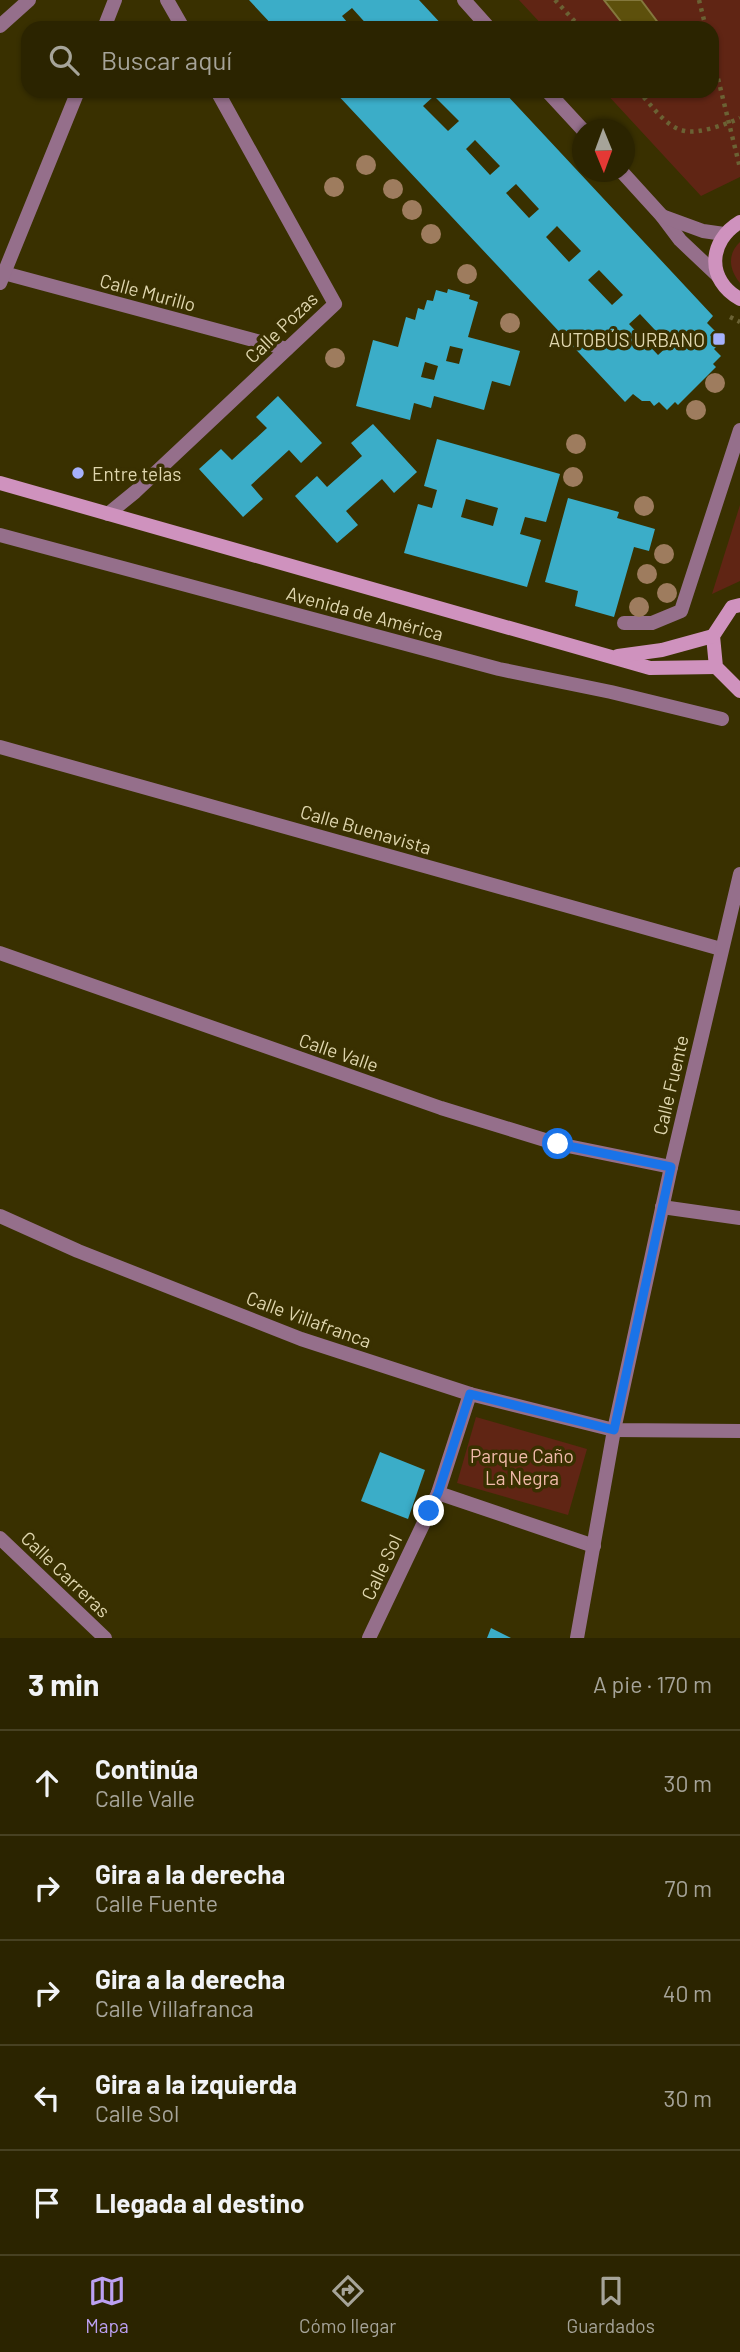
<!DOCTYPE html>
<html lang="es">
<meta charset="utf-8">
<style>
body{margin:0;font-family:Barlow,sans-serif;background:#332c0a;color:#f1f3f6}
.compass{position:absolute;left:572px;top:119px;width:63px;height:63px;border-radius:50%;background:#2b2400;box-shadow:0 2px 5px #0004;rotate:179deg}
.stop{position:absolute;width:21px;height:21px;margin:-16px;border:5px solid #1a73e8;border-radius:50%;background:#fff}
.stop.end{background:#1a73e8;border-color:#fff;box-shadow:0 2px 7px #0008}
.list{margin:0;padding:0;list-style:none}
h2{display:flex;justify-content:space-between;align-items:center;height:91px;margin:0;padding:0 28px;font-size:30px}
h2 small{font-size:23px;font-weight:400;color:#a6a499}
.list li{display:grid;grid-template-columns:46px 1fr auto;gap:21px;align-items:center;box-sizing:border-box;height:105px;padding:0 28px;border-top:2px solid #474122}
.list b{display:block;font-size:26px;white-space:nowrap}
.list p{margin:0;font-size:23px;white-space:nowrap;color:#a6a499}
.list em{font-size:23px;font-style:normal;color:#a6a499}
.icon{flex:none;width:38px;height:38px;fill:none;stroke:currentColor;stroke-width:2;stroke-linecap:round;stroke-linejoin:round}
.map{position:relative;flex:none;width:740px;height:1638px;overflow:hidden}
.search{position:absolute;background:#2b2400;box-shadow:0 2px 5px #0004;left:21px;right:21px;top:21px;height:77px;display:flex;align-items:center;gap:18px;box-sizing:border-box;padding:0 24px;border-radius:21px;color:#a6a499;font-size:26px}
.sheet{height:616px;background:#2b2400}
nav{display:flex;justify-content:space-around;align-items:center;box-sizing:border-box;height:98px;border-top:2px solid #474122;background:#2b2400;font-size:19px;color:#a6a499}
nav a{display:grid;justify-items:center;gap:4px}
nav .on{color:#bca0f2}
.map>svg:first-child{display:block}
.green{fill:#602514}
.water{fill:#5d500c;stroke:#84783d;stroke-width:2}
.building{fill:#3badc8;fill-rule:evenodd}
.lines{fill:none;stroke-linecap:round;stroke-linejoin:round}
.path{stroke:#6b6234;stroke-width:4.5;stroke-dasharray:3.5 5;stroke-linecap:butt}
.street{stroke:#956f8b;stroke-width:14}
.secondary{stroke:#cf92be;stroke-width:14}
.tree{fill:#9e7c5e}
.route{stroke:#1a73e8;stroke-width:9}
.poi-dot{fill:#a6b1fc;stroke:#393000;stroke-width:2.5}
.labels{text-anchor:middle;dominant-baseline:central;stroke-width:7;stroke-linejoin:round;paint-order:stroke}
.street-label{font-size:19px;fill:#dfd6ae;stroke:#393000}
.poi-label{font-size:19px;fill:#dfd6ae;stroke:#393000;text-anchor:end}
.park-label{font-size:19px;fill:#f1baaa;stroke:#393000}
</style>
<div class="map">
<svg width="740" height="1638" viewBox="0 0 740 1638">
<rect width="100%" height="100%" fill="#393000"/>
<g class="green">
<polygon points="519,0 740,0 740,177 701,196 604,91 712,91 712,28 545,28"/>
<path d="M740,242v41c-11,-13 -13,-29 0,-41z"/>
<polygon points="740,505 740,581 712,594"/>
<polygon points="476,1417 587,1449 568,1515 457,1483"/>
</g>
<polygon class="water" points="604,0 641,0 662,28 626,28"/>
<g class="building">
<polygon points="249,0 419,0 445,28 370,28 352,8 342,16 352,28 275,28"/>
<path d="M334,91h169l210,225 -6,7 8,8 -5,4 9,9 -5,5 7,7 -8,8 3,3 -38,38 -3,-3 -8,8 -8,-8 -5,4 -4,-5h-8l-9,-7 -8,8zM434,96l25,25 -11,10 -25,-25zM475,140l25,26 -10,9 -24,-26zM516,184l23,25 -10,9 -23,-25zM557,226l24,25 -12,11 -23,-25zM599,270l24,25 -11,10 -24,-25zM640,314l29,31 -11,10 -29,-31z"/>
<path d="M448,289l22,6 -1,4 9,3 -10,35 52,14 -10,35 -18,-5 -8,29 -50,-14 -3,12 -17,-5 -4,17 -54,-14 17,-66 25,7 8,-30 9,3 3,-12 6,2 3,-10 6,1 3,-11 11,3zM450,346l13,3 -4,15 -13,-3zM425,362l13,4 -4,14 -13,-3z"/>
<polygon points="278,396 322,443 301,463 289,450 251,485 263,499 243,517 199,469 221,449 232,460 267,428 256,417"/>
<polygon points="373,424 417,472 394,493 382,479 346,511 358,525 337,543 295,496 317,476 327,487 362,456 351,443"/>
<path d="M437,439l123,35 -14,48 -21,-5 -5,17 21,6 -14,47 -123,-34 14,-49 14,4 5,-18 -13,-4zM466,499l32,9 -5,18 -32,-9z"/>
<polygon points="568,498 619,512 617,518 655,529 649,551 634,547 614,617 575,606 578,591 545,582"/>
<polygon points="380,1452 425,1470 408,1519 361,1501"/>
<polygon points="491,1628 511,1638 487,1638"/>
</g>
<g class="lines">
<g class="path">
<polyline points="555,0 581,28"/>
<polyline points="699,0 706,28"/>
<polyline points="712,54 740,168"/>
<path d="M638,91c13,13 28,37 47,40 14,3 42,-7 55,-13"/>
<polyline points="730,317 740,322"/>
</g>
<g class="street">
<polyline points="167,0 183,28"/>
<polyline points="464,0 489,28"/>
<polyline points="0,26 29,0"/>
<polyline points="104,28 115,0"/>
<polyline points="547,91 583,130"/>
<polyline points="622,172 662,216 680,240 718,276"/>
<polyline points="662,216 703,231 724,234"/>
<polyline points="0,272 287,349"/>
<polyline points="0,283 78,91"/>
<polyline points="108,514 135,492 335,304 217,91"/>
<polyline points="0,535 499,669 611,692 722,719"/>
<polyline points="624,623 652,623 681,611 740,430"/>
<polyline points="0,747 721,949"/>
<polyline points="0,953 441,1108 558,1144 671,1167"/>
<polyline points="662,1207 740,1218"/>
<polyline points="0,1216 78,1251 301,1339 470,1394 614,1430 740,1431"/>
<polyline points="438,1493 594,1546"/>
<polyline points="0,1538 105,1638"/>
<polyline points="369,1638 438,1493 470,1394"/>
<polyline points="577,1638 614,1430 671,1167 740,874"/>
</g>
<g class="secondary">
<path d="M740,222c-32,19 -34,58 0,77"/>
<polyline points="0,483 650,668 716,667"/>
<polyline points="740,605 732,607 713,636 716,667 740,691"/>
<polyline points="618,656 662,650 713,636"/>
</g>
</g>
<g class="tree">
<circle cx="366" cy="165" r="10"/>
<circle cx="334" cy="187" r="10"/>
<circle cx="393" cy="189" r="10"/>
<circle cx="412" cy="210" r="10"/>
<circle cx="431" cy="234" r="10"/>
<circle cx="467" cy="274" r="10"/>
<circle cx="510" cy="323" r="10"/>
<circle cx="335" cy="358" r="10"/>
<circle cx="715" cy="383" r="10"/>
<circle cx="696" cy="410" r="10"/>
<circle cx="576" cy="444" r="10"/>
<circle cx="573" cy="477" r="10"/>
<circle cx="644" cy="506" r="10"/>
<circle cx="664" cy="554" r="10"/>
<circle cx="647" cy="574" r="10"/>
<circle cx="667" cy="593" r="10"/>
<circle cx="639" cy="607" r="10"/>
</g>
<g class="lines">
<polyline class="route" points="429,1511 438,1493 470,1394 614,1430 671,1167 558,1144"/>
</g>
<g class="poi-dot">
<rect x="712" y="332" width="14" height="14" rx="3.5"/>
<circle cx="78" cy="473" r="7"/>
</g>
<g class="labels">
<g class="street-label">
<text transform="translate(148 292) rotate(15)">Calle Murillo</text>
<text transform="translate(281 327) rotate(-44)">Calle Pozas</text>
<text transform="translate(365 613) rotate(15)">Avenida de América</text>
<text transform="translate(366 829) rotate(16)">Calle Buenavista</text>
<text transform="translate(339 1052) rotate(19)">Calle Valle</text>
<text transform="translate(670 1085) rotate(-77)">Calle Fuente</text>
<text transform="translate(309 1319) rotate(20)">Calle Villafranca</text>
<text transform="translate(381 1567) rotate(-65)">Calle Sol</text>
<text transform="translate(66 1574) rotate(44)">Calle Carreras</text>
</g>
<g class="poi-label">
<text x="705" y="339">AUTOBÚS URBANO</text>
<text x="92" y="473" text-anchor="start">Entre telas</text>
</g>
<g class="park-label">
<text x="522" y="1455">Parque Caño<tspan x="522" dy="22">La Negra</tspan></text>
</g>
</g>
</svg>
<svg class="compass" viewBox="-18 -18 36 36"><path d="M0-13l5 13h-10z" fill="#e53935"/><path d="M0 13l5-13h-10z" fill="#a6a499"/></svg>
<div class="stop" style="left:558px;top:1144px"></div>
<div class="stop end" style="left:429px;top:1511px"></div>
<div class="search"><svg class="icon" aria-label="search" viewBox="0 0 24 24"><circle cx="10" cy="10" r="6"/><path d="M15 15l6 6"/></svg>Buscar aquí</div>
</div>
<section class="sheet">
<h2>3 min<small>A pie · 170 m</small></h2>
<ul class="list">
<li><svg class="icon" aria-label="ahead" viewBox="0 0 24 24"><path d="M12 20V5M6 11l6-6 6 6"/></svg><div><b>Continúa</b><p>Calle Valle</p></div><em>30 m</em></li>
<li><svg class="icon" aria-label="right" viewBox="0 0 24 24"><path d="M7 20v-9h11M14 6l5 5-5 5"/></svg><div><b>Gira a la derecha</b><p>Calle Fuente</p></div><em>70 m</em></li>
<li><svg class="icon" aria-label="right" viewBox="0 0 24 24"><path d="M7 20v-9h11M14 6l5 5-5 5"/></svg><div><b>Gira a la derecha</b><p>Calle Villafranca</p></div><em>40 m</em></li>
<li><svg class="icon" aria-label="left" viewBox="0 0 24 24"><path d="M17 20v-9H6M10 6l-5 5 5 5"/></svg><div><b>Gira a la izquierda</b><p>Calle Sol</p></div><em>30 m</em></li>
<li><svg class="icon" aria-label="arrive" viewBox="0 0 24 24"><path d="M6 21V4h12l-3 4 3 4H6"/></svg><div><b>Llegada al destino</b></div></li>
</ul>
</section>
<nav>
<a class="on"><svg class="icon" aria-label="map" viewBox="0 0 24 24"><path d="M3 6l6-2 6 2 6-2v14l-6 2-6-2-6 2zM9 4v14M15 6v14"/></svg>Mapa</a>
<a><svg class="icon" aria-label="directions" viewBox="0 0 24 24"><path d="M12 3l9 9-9 9-9-9zM9 14v-3h6M13 9l2 2-2 2"/></svg>Cómo llegar</a>
<a><svg class="icon" aria-label="saved" viewBox="0 0 24 24"><path d="M7 4h10v16l-5-4-5 4z"/></svg>Guardados</a>
</nav>
